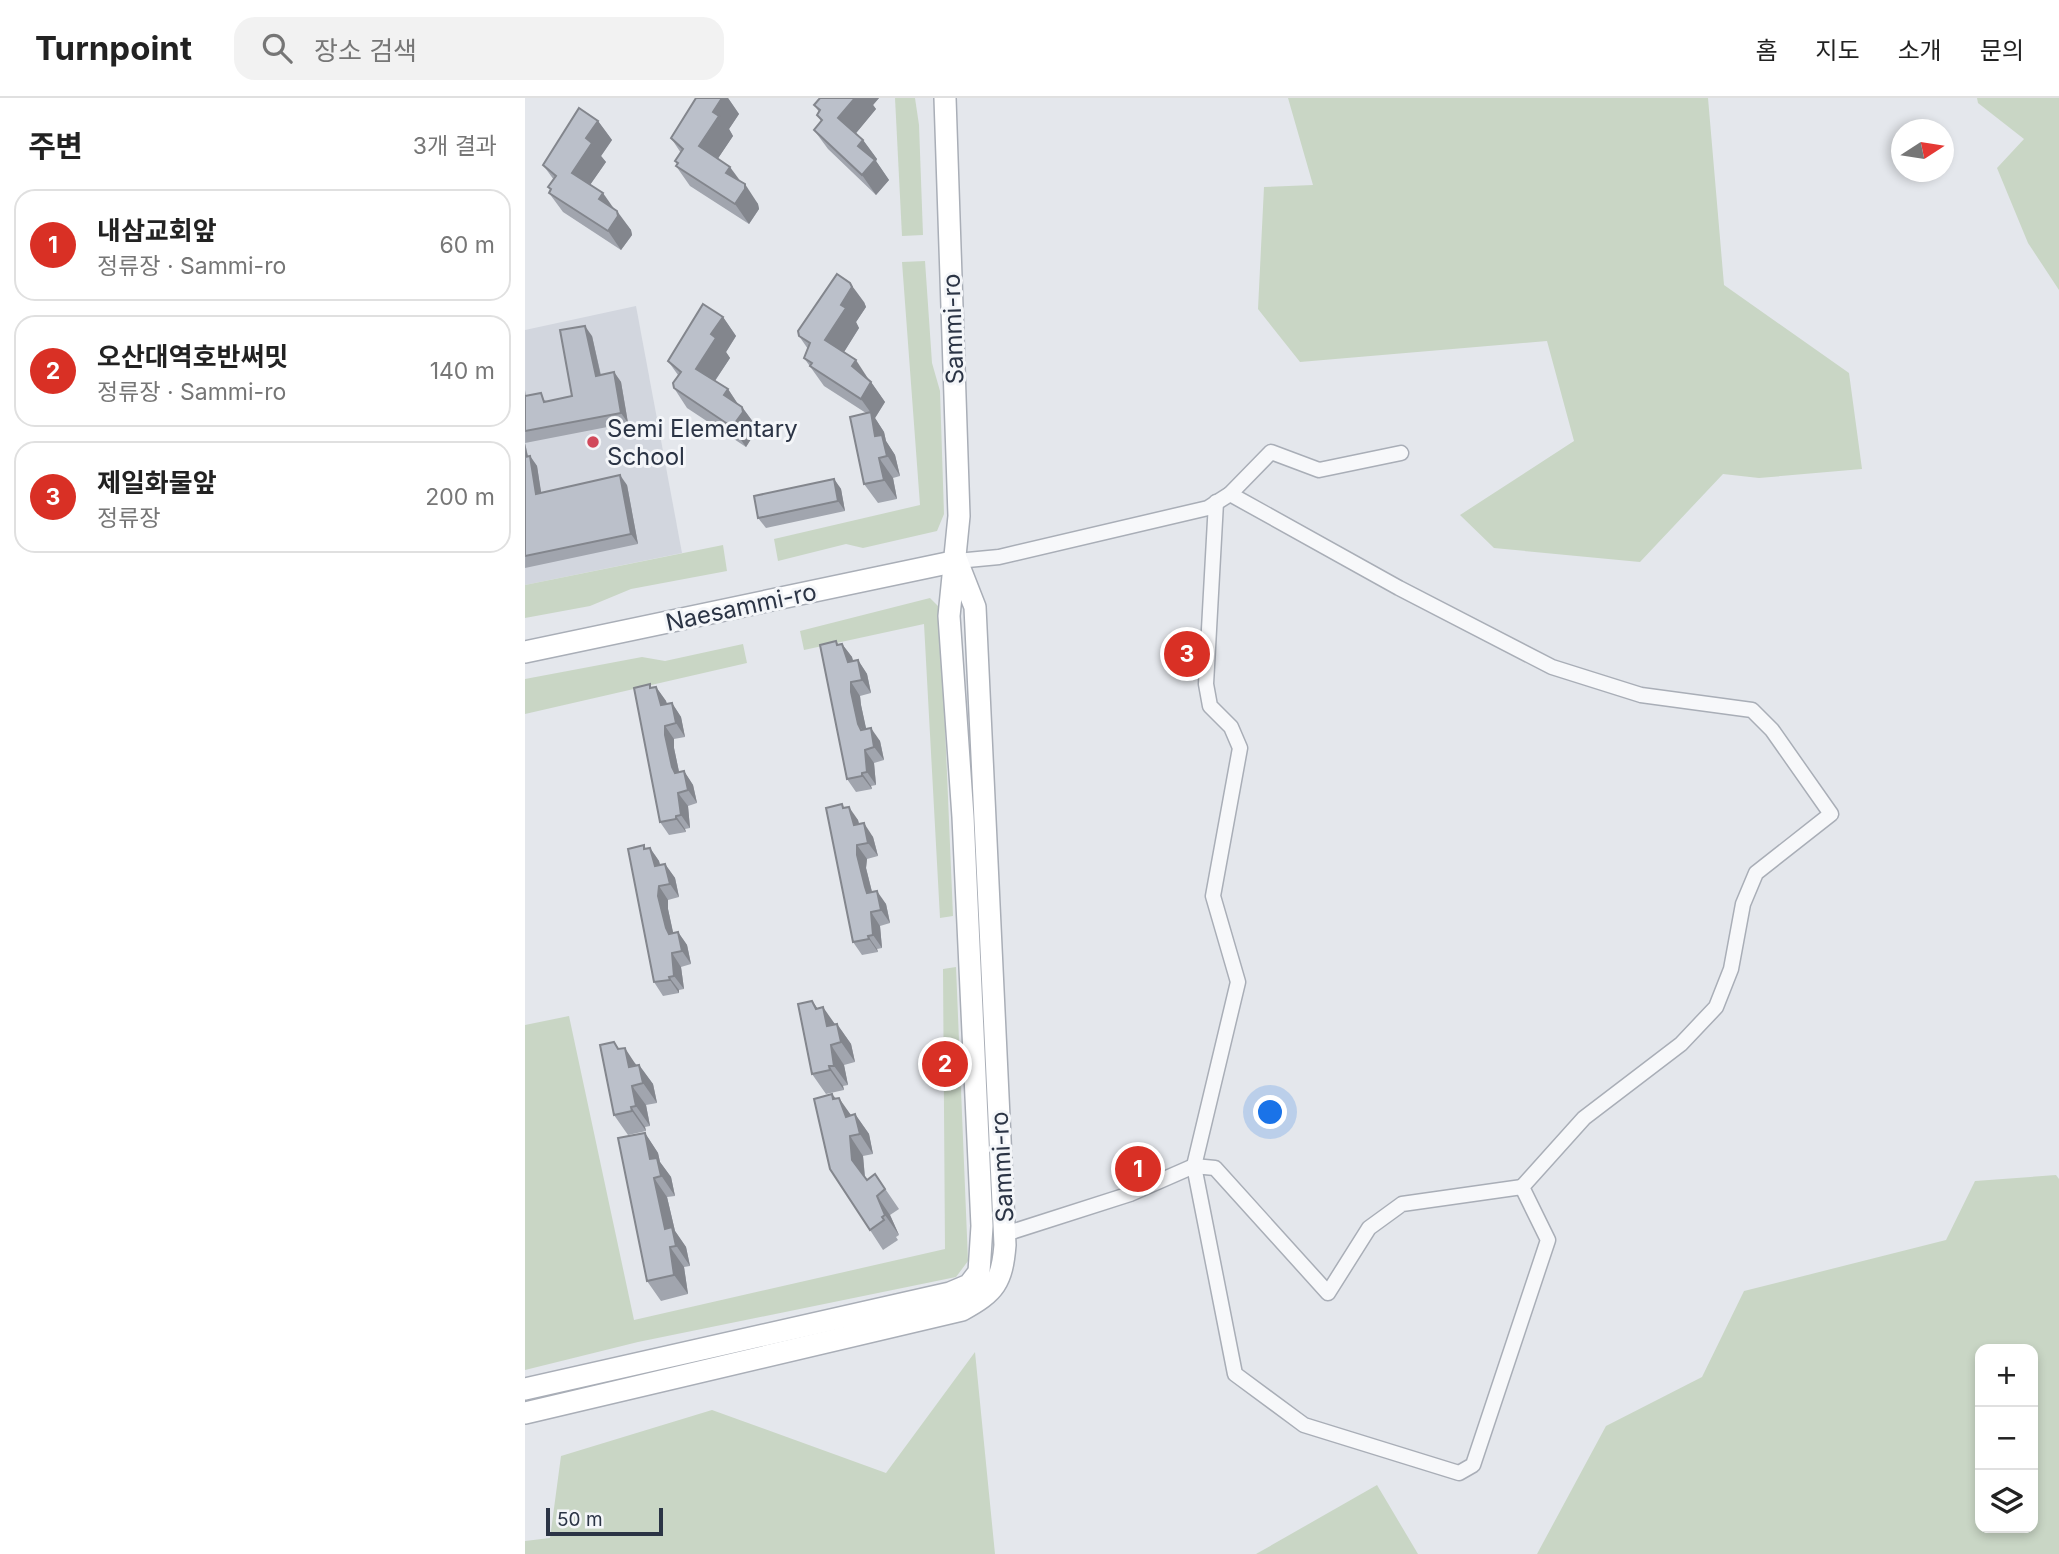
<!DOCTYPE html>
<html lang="ko">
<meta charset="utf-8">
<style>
body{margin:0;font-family:Inter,"Noto Sans KR",sans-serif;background:#f2f2f2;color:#222}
.controls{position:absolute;right:21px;bottom:21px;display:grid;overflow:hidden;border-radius:14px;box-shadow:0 4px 10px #0003}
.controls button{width:63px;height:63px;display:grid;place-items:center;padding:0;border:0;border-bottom:2px solid #e0e0e0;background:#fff;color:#222;font:35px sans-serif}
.compass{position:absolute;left:1366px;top:21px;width:63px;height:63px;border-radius:50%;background:#fff;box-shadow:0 4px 10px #0003;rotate:78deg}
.scale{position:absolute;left:21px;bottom:18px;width:117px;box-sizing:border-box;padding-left:7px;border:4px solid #2b3445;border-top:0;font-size:19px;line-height:24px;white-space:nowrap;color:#2b3445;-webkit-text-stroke:5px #f4f6f9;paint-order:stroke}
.you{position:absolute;left:746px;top:1015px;width:24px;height:24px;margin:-18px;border:5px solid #fff;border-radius:50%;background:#1a73e8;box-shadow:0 0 0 10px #1a73e833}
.badge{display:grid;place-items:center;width:46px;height:46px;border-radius:50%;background:#d93025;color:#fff;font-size:23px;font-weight:700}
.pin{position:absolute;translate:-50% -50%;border:4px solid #fff;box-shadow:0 2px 7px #0006}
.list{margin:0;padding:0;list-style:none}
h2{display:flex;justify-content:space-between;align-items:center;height:91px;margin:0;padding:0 28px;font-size:30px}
h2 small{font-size:23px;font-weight:400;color:#767676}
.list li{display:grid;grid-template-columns:46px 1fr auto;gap:21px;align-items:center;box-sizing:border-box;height:112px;margin:0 14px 14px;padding:0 14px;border:2px solid #e0e0e0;border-radius:21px}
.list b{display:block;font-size:26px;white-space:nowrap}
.list p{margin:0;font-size:23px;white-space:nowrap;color:#767676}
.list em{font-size:23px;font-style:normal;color:#767676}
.icon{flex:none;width:38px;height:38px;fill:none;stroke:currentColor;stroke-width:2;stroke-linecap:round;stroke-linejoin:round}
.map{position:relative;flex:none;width:1534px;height:1456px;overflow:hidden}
header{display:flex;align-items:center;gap:42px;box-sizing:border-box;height:98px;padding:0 35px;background:#fff;border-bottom:2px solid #e0e0e0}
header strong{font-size:33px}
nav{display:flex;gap:38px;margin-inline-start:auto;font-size:24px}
.search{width:490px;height:63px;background:#f2f2f2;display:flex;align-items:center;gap:18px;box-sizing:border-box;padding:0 24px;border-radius:21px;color:#767676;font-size:26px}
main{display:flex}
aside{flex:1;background:#fff}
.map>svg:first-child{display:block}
.built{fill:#d2d6de}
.green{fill:#c9d6c5;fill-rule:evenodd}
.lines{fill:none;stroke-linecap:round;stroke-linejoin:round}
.street-casing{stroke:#a9aeb7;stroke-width:17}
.secondary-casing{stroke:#a9aeb7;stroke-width:24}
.street{stroke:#f7f8fa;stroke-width:14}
.secondary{stroke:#fff;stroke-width:21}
.wall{fill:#a1a5ae}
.shaded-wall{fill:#83868d}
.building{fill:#bbc0ca;stroke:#83868d;stroke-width:2}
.poi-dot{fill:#d1495b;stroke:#f4f6f9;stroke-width:2.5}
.labels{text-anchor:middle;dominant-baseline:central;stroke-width:6;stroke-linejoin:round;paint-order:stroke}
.street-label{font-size:24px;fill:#2b3445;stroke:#f4f6f9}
.poi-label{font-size:24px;fill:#2b3445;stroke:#f4f6f9;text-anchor:start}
</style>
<header>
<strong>Turnpoint</strong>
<div class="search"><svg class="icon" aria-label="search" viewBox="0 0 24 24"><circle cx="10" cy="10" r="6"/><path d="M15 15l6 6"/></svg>장소 검색</div>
<nav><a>홈</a><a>지도</a><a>소개</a><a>문의</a></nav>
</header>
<main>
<aside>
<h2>주변<small>3개 결과</small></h2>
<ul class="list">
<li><span class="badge">1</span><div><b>내삼교회앞</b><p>정류장 · Sammi-ro</p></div><em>60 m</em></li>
<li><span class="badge">2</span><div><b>오산대역호반써밋</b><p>정류장 · Sammi-ro</p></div><em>140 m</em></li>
<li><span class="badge">3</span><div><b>제일화물앞</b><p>정류장</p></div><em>200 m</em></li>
</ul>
</aside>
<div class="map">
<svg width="1534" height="1456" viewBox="0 0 1534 1456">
<rect width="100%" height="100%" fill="#e4e7ec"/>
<polygon class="built" points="111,208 157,455 0,487 0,232"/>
<g class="green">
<polygon points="370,0 390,0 394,27 398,137 377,138"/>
<polygon points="763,0 1183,0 1199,187 1324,275 1337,371 1234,380 1198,376 1115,464 969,450 935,417 1049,343 1022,243 775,264 733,211 739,89 788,87"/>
<polygon points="1452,0 1534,0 1534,192 1503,145 1472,70 1499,41 1453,5"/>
<polygon points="400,163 407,265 415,293 419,416 412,433 338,450 321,446 253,463 249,441 395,407 377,164"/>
<polygon points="198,447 202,473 106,491 65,508 0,520 0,487"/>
<polygon points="405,500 415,510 428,818 415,820 399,526 279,552 275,533"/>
<polygon points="218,546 222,565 0,616 0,581 117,559 140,563"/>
<polygon points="431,869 443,1163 431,1179 113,1244 0,1272 0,927 44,918 109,1222 420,1151 418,871"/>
<path d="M1531,1077l3,4v375h-522l69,-128 96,-49 42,-86 202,-51 29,-59zM1455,1251h53v179h-53z"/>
<polygon points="450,1254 470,1456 0,1456 0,1443 25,1440 36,1358 187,1312 361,1375"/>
<polygon points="852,1387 893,1456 731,1456"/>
</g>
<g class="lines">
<g class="street-casing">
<g id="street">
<polyline points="691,404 681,586 685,608 706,629 715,650 688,798 713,884 669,1068 710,1276 779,1327 934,1375 948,1367 1023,1142 997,1089 1059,1020 1156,946 1191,909 1206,871 1218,806 1231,775 1306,716 1247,632 1227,612 1116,597 1027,569 874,490 705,396"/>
<polyline points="432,463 474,459 683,410 705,396 746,354 794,372 876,355"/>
<polyline points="480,1136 605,1096 669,1068 690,1070 803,1195 844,1130 877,1106 997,1089"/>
</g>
</g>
<g class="secondary-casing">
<g id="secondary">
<polyline points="0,554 432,463"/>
<polyline points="0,1291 425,1195 444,1187 454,1174 457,1128 438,719 424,518 434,418 420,0"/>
<path d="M0,1315l437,-103c33,-18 40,-28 43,-65l-30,-638 -18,-46"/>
</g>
</g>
<use href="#street" class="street"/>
<use href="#secondary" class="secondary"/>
</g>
<g class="wall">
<polygon points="171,0 203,0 214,16 204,31 208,38 193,60 215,83 233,106 234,111 224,126 165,88 151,68 152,66 150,63 156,55 146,40"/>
<polygon points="295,0 354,0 348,7 351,11 331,35 338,42 352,61 351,63 364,82 351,97 303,51 289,32 296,23 292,17 294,14 289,7"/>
<polygon points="73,23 87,42 76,58 81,64 65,87 88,110 106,132 107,137 96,152 38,114 24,95 25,92 23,89 29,82 18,67"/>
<polygon points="339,204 341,209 331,224 334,230 319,254 346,284 360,304 350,320 359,334 361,343 370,357 375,378 368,380 372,401 353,405 339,386 341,315 299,288 279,260 283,251 274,238"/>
<polygon points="198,219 211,238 201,254 205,260 190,283 203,291 213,306 217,309 231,328 231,333 221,349 162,310 149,290 153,277 143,263"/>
<polygon points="67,238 76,277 89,274 96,284 103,325 0,345 3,358 5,358 12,368 16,395 102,387 113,446 0,470 0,292 1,297 22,303 47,298"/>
<polygon points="309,381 316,391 320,413 241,430 233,420"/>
<polygon points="311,543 313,547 317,546 327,559 328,563 333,562 342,576 346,595 335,598 336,607 341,631 355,643 359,662 349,665 351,687 346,688 347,691 331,694 322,681"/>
<polygon points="131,589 141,603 142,606 147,605 156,619 160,639 149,641 149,650 154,674 159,673 168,687 172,705 163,708 165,730 160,731 161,734 144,737 135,724 127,590"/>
<polygon points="320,710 333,722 334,726 348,739 353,758 342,761 341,770 347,794 361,806 365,825 355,828 357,850 352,851 353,854 337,857 328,844"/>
<polygon points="119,747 121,751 125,750 134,763 135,767 140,766 150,780 154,799 143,802 143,811 148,835 153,834 162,847 166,866 156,869 159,891 154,892 154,895 138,898 129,884"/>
<polygon points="287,903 292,910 310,926 312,926 326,946 330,964 319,967 323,987 318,988 319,992 301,996 287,976"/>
<polygon points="94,951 112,967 114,967 128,986 132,1005 121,1007 125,1028 120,1029 121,1033 103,1037 89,1017"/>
<polygon points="307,996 326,1017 330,1016 344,1036 348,1056 338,1058 340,1079 342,1082 350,1076 374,1111 365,1117 374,1137 371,1139 373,1142 358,1152 345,1132"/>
<polygon points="120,1035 133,1055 135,1064 146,1079 150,1098 142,1099 150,1133 161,1149 165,1168 159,1169 163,1196 136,1203 122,1183"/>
</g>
<g class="shaded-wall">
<polygon points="197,0 203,0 214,16 204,31 208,38 188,68 174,48 188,14"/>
<polygon points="330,0 354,0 348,7 351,11 327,40 313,20"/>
<polygon points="73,23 87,42 76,58 81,64 60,94 47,75 61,40"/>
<polygon points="338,42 352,61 351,63 364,82 351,97 337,77 333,48"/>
<polygon points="205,69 219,88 201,75"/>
<polygon points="220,86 233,106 234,111 224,126 210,106"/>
<polygon points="78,95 92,115 74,101"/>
<polygon points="92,113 106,132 107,137 96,152 83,133"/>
<polygon points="325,185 339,204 341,209 331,224 334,230 314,262 300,242"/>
<polygon points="198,219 211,238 201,254 205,260 185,290 171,271 186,236"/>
<polygon points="60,228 67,238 78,288 71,278"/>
<polygon points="331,262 344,282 341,288 327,268"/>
<polygon points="89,274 96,284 103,325 96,315"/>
<polygon points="346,284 360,304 350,320 359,334 361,343 370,357 375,378 350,338 346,315 336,301"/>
<polygon points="203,291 216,311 199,297"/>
<polygon points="217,309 231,328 231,333 221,349 207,329"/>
<polygon points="0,345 5,369 0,362"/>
<polygon points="5,358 12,368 18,406 11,396"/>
<polygon points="354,360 368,380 372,401 359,382"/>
<polygon points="95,377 102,387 113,446 106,436"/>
<polygon points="309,381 316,391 320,413 313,403"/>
<polygon points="317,546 327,559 332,578 323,564"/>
<polygon points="333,562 342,576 346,595 337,582"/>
<polygon points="326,584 335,598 336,607 343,639 333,626 326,594"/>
<polygon points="131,589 141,603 146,621 136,607"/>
<polygon points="147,605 156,619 160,639 151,625"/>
<polygon points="140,628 149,641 149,650 156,683 147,669 140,637"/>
<polygon points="346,630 355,643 359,662 349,649"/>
<polygon points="340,652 349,665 351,687 342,674"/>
<polygon points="159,673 168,687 172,705 163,692"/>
<polygon points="337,675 346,688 347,691 337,678"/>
<polygon points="153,695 163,708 165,730 156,717"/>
<polygon points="324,709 333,722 338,741 329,727"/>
<polygon points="151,718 160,731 161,734 151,721"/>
<polygon points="339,725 348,739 353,758 343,745"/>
<polygon points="332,747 342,761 341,770 349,802 342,795 340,789 332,757"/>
<polygon points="125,750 134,763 139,781 130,768"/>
<polygon points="140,766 150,780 154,799 145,786"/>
<polygon points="134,788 143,802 143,811 150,843 144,836 141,830 133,798"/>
<polygon points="352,793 361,806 365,825 356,812"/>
<polygon points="346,814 355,828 357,850 348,837"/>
<polygon points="153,834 162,847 166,866 157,853"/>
<polygon points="343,838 352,851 353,854 344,841"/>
<polygon points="147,855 156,869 159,891 149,878"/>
<polygon points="144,879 154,892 154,895 145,882"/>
<polygon points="287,903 301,922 298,909 312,929 302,928"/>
<polygon points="312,926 326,946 330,964 316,944"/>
<polygon points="89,944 103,963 100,950 113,970 116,986"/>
<polygon points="306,947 319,967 323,987 309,968"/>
<polygon points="114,967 128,986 132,1005 118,985"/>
<polygon points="304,968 318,988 319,992 305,972"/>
<polygon points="107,988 121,1007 125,1028 111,1008"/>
<polygon points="307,996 318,1012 314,1000 328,1020 334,1038 308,1001"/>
<polygon points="106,1009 120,1029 121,1033 107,1013"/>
<polygon points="330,1016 344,1036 348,1056 335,1036"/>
<polygon points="120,1035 133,1055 135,1064 146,1079 150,1098 125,1061"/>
<polygon points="325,1038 338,1058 340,1081 327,1062"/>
<polygon points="129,1080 142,1099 150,1133 161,1149 165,1168 140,1131"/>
<polygon points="352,1098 365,1117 374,1137 360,1117"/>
<polygon points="145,1149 159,1169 163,1196 149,1177"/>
</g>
<g class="building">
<polygon points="171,0 197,0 188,14 194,18 174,48 205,69 201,75 220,86 220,91 210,106 151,68 153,65 150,63 158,51 146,40"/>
<polygon points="295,0 330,0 313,20 338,42 333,48 350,62 337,77 289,32 297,22 292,17 295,12 289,7"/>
<polygon points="54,10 73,23 61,40 67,45 47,75 78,95 74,101 92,113 93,118 83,133 24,95 26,91 23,89 31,78 18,67"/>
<polygon points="312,176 325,185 327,189 316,207 321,210 300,242 331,262 327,268 346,284 336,301 285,268 287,265 279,260 285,245 274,238 273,233"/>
<polygon points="178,206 198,219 186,236 191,240 171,271 203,291 199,297 217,309 218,314 207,329 149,290 148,285 156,274 143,263"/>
<polygon points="60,228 71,278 89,274 96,315 0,333 0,298 16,295 19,304 47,298 35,232"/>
<polygon points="346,314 350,338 357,337 362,358 354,360 359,382 339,386 325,319"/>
<polygon points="5,358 11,396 95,377 106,436 0,458 0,359"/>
<polygon points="309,381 313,403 233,420 229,398"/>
<polygon points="311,543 312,547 317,546 323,564 333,562 337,582 326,584 326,594 333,626 336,632 346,630 349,649 340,652 342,674 337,675 337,678 322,681 295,547"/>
<polygon points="125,586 125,590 131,589 136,607 147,605 151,625 140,628 140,637 147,669 150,675 159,673 163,692 153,695 156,717 151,718 151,721 135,724 109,590"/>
<polygon points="317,706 318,710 324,709 329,727 339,725 343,745 332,747 332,757 340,789 342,795 352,793 356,812 346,814 348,837 343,838 344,841 328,844 301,710"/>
<polygon points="119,747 119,751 125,750 130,768 140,766 145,786 134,788 133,798 141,830 144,836 153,834 157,853 147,855 149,878 144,879 145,882 129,884 103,751"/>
<polygon points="287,903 291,911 298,909 302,928 312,926 316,944 306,947 309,968 304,968 305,972 287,976 273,906"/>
<polygon points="89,944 93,951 100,950 104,969 114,967 118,985 107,988 111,1008 106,1009 107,1013 89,1017 75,947"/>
<polygon points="307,996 308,1001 314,1000 321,1019 330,1016 335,1036 325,1038 327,1062 342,1082 350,1076 360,1091 352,1098 360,1117 357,1119 359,1122 345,1132 305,1071 289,1001"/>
<polygon points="120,1035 125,1061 132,1060 136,1078 129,1080 140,1131 147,1129 151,1148 145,1149 149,1177 122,1183 93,1040"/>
</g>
<circle class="poi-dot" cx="68" cy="344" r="7"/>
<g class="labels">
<g class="street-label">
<text transform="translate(428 231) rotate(-92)">Sammi-ro</text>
<text transform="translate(216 509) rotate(-12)">Naesammi-ro</text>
<text transform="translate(477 1069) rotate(-93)">Sammi-ro</text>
</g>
<g class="poi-label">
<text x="82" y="330">Semi Elementary<tspan x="82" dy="28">School</tspan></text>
</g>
</g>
</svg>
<div class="controls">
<button>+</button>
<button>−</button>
<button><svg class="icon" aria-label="layers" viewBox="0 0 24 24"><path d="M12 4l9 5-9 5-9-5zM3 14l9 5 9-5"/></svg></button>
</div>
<svg class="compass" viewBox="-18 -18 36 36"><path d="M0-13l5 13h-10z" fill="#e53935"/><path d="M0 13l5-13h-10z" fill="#767676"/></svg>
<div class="scale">50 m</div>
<div class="you"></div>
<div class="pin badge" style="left:613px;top:1071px">1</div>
<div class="pin badge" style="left:420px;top:966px">2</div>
<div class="pin badge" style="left:662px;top:556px">3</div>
</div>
</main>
